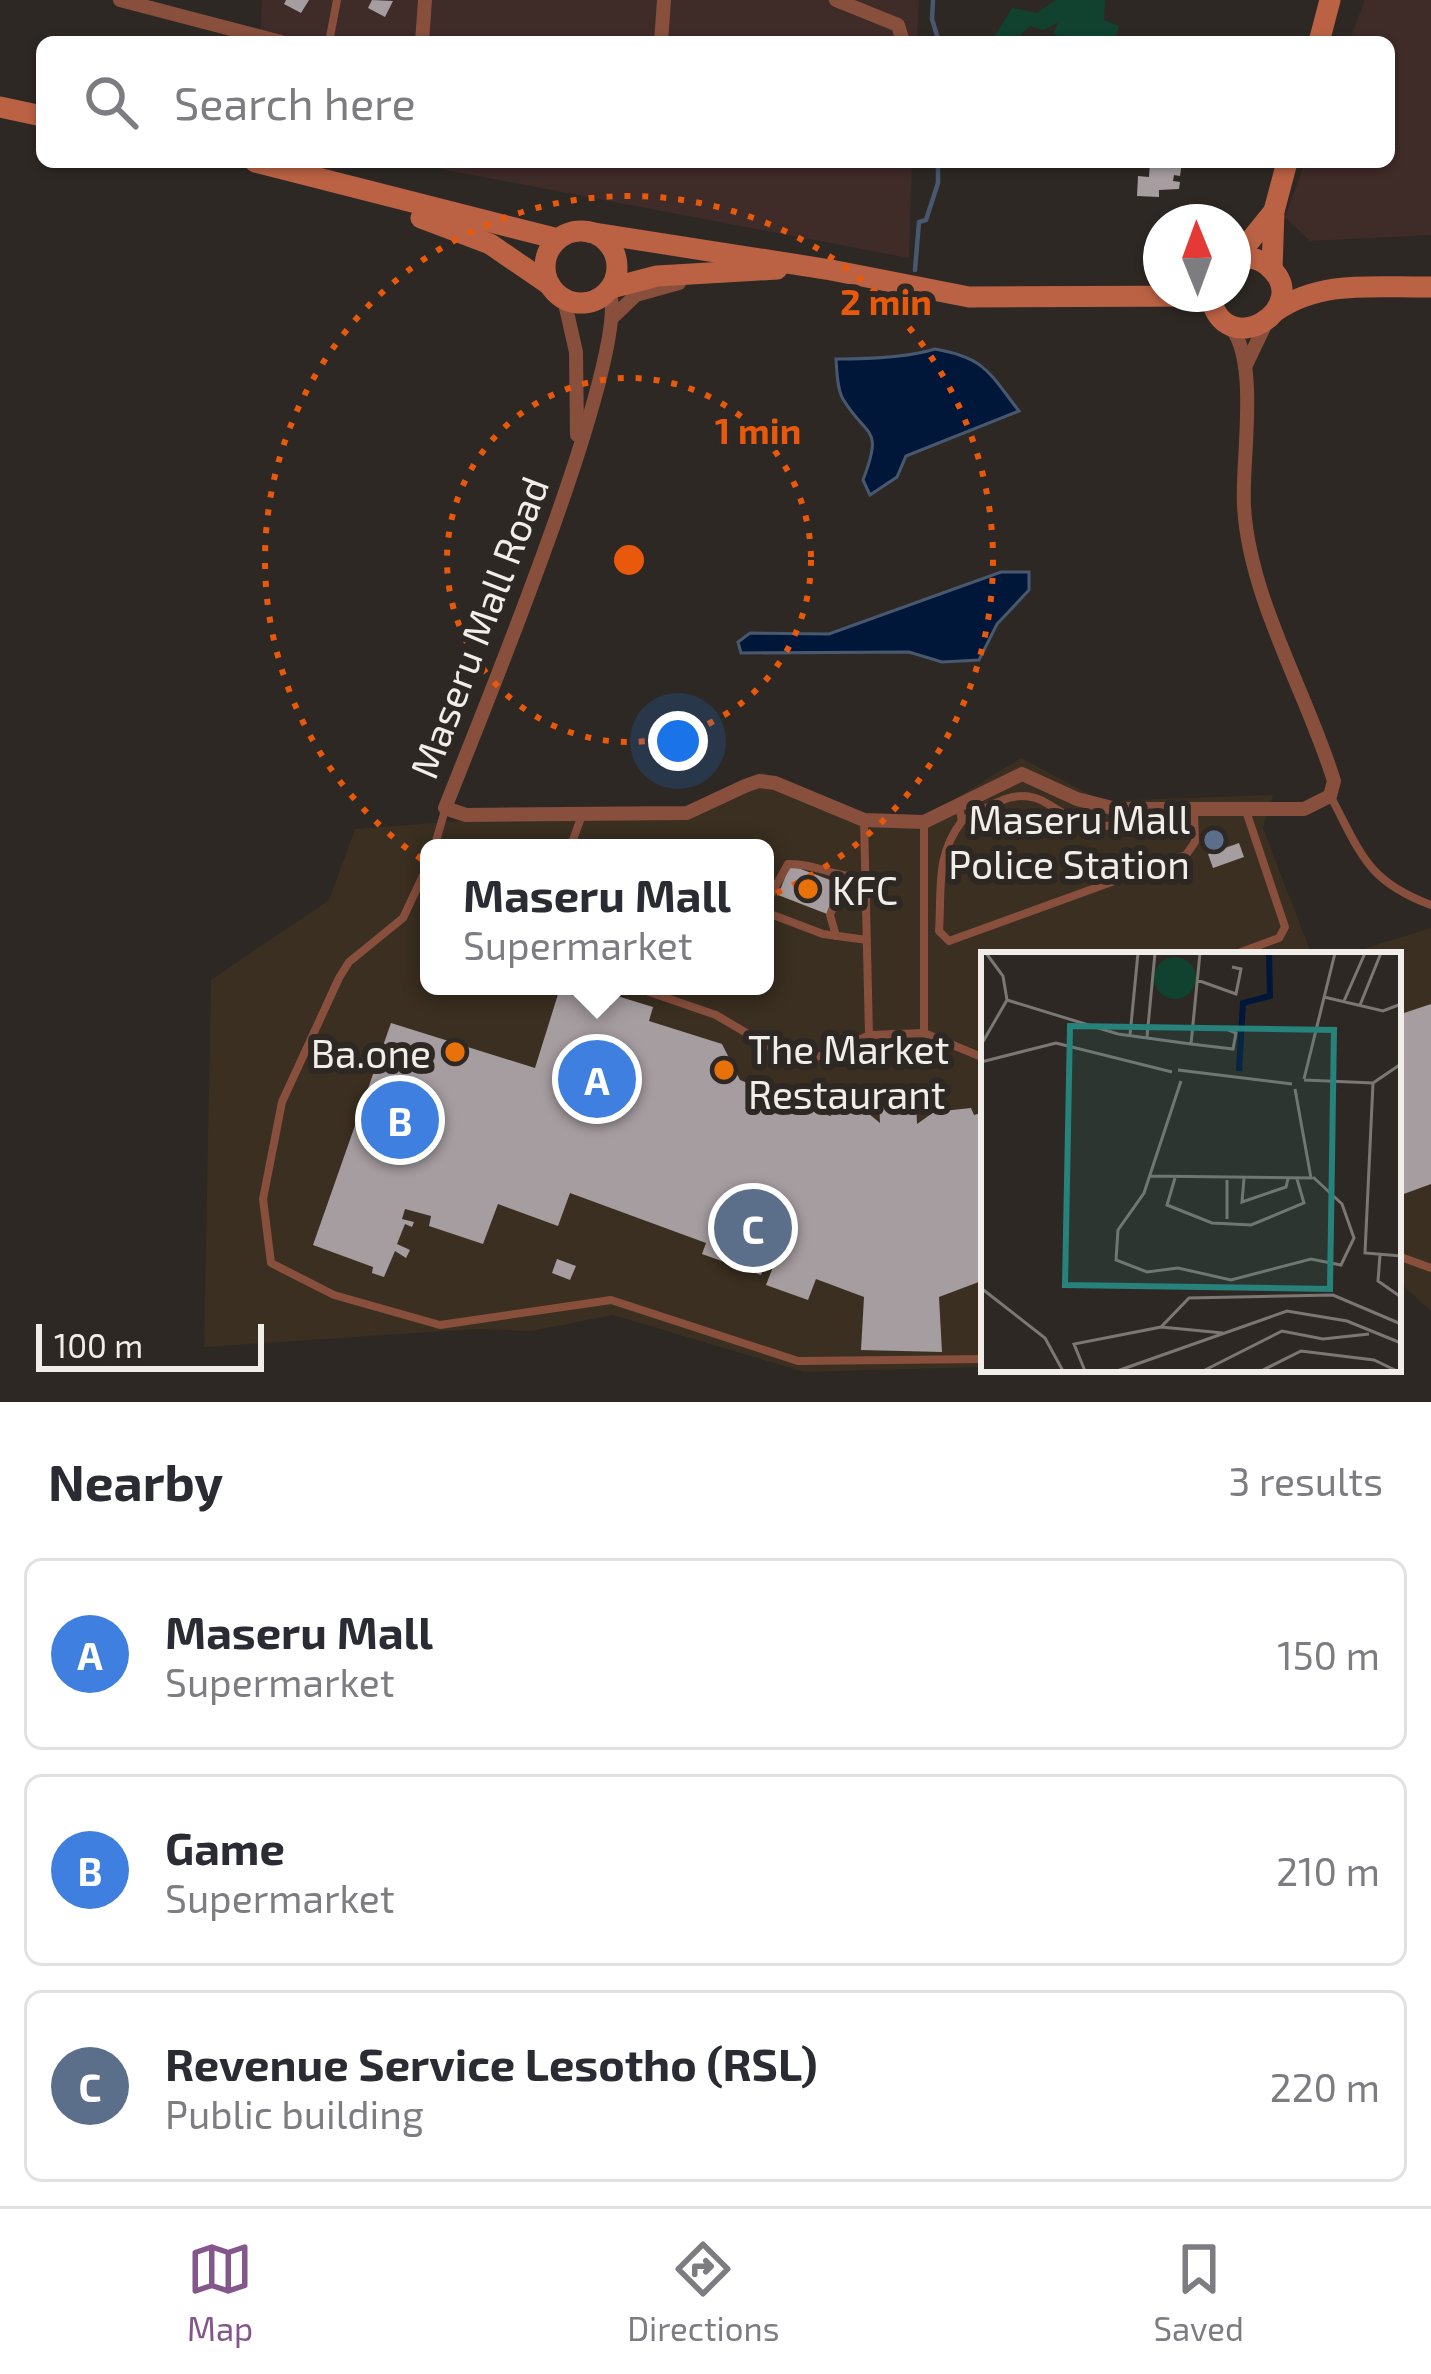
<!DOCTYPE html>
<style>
body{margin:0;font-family:"Exo 2",sans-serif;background:#f2f2f3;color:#2b2b33}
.compass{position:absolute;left:1143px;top:204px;width:108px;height:108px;border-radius:50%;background:#fff;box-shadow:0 3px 9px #0004;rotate:359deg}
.scale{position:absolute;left:36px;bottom:30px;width:228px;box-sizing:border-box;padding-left:12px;border:6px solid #f1eeea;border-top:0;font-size:33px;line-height:42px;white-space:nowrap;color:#f1eeea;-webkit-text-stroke:9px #2d2824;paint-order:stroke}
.you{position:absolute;left:678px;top:741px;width:42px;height:42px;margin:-30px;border:9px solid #fff;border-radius:50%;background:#1a73e8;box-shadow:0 0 0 18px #1a73e833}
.badge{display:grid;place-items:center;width:78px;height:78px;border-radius:50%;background:#83578c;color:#fff;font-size:39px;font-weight:700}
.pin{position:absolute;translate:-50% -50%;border:6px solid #fff;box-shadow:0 3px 12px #0006}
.popup{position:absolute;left:420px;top:839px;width:354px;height:156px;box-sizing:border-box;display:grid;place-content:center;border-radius:18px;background:#fff;filter:drop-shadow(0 3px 9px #0005);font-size:39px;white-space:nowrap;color:#7c7c81}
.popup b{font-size:45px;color:#2b2b33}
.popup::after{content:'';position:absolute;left:50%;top:100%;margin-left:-24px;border:24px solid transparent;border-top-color:#fff}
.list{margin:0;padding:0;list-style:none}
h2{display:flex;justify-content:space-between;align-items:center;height:156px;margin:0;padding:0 48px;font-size:51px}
h2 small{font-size:39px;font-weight:400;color:#7c7c81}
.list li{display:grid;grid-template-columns:78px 1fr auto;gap:36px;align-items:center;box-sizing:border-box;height:192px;margin:0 24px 24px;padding:0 24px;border:3px solid #e1e1e2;border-radius:18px}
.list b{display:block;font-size:45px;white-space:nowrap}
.list p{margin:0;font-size:39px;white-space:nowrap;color:#7c7c81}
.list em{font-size:39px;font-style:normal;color:#7c7c81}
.icon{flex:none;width:66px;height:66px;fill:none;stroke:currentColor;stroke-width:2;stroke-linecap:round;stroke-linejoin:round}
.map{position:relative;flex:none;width:1431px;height:1402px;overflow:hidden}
.search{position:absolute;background:#fff;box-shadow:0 3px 9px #0004;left:36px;right:36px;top:36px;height:132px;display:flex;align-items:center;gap:30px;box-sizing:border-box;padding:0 42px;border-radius:18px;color:#7c7c81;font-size:45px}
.sheet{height:804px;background:#fff}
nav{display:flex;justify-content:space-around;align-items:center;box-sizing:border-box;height:168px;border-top:3px solid #e1e1e2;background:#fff;font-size:33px;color:#7c7c81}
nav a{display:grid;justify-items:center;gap:6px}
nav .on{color:#83578c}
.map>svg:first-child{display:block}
.commercial{fill:#3a2f20;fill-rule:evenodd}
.education{fill:#3f2b28}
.green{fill:#10422f}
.water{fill:#001739;stroke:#48586e;stroke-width:3}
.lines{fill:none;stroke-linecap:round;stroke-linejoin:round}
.stream{stroke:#48586e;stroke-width:4.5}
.building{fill:#a69da0}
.lane{stroke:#884f3d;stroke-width:8}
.street{stroke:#884f3d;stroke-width:14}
.secondary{stroke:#bc6244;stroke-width:21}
.ring{fill:none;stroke:#e8590c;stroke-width:6;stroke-dasharray:6 12}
.service-dot{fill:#5c6f8a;stroke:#2d2824;stroke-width:4.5}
.food-dot{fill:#e8710a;stroke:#2d2824;stroke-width:4.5}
.labels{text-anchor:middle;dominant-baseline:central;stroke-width:12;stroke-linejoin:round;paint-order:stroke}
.street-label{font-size:39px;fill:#f1eeea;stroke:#2d2824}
.poi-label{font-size:39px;fill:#f1eeea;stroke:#2d2824;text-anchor:end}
.inset-river{fill:none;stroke:#001739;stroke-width:6}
.inset-road{fill:none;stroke:#7b7773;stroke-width:3}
.view{fill:#26827a;fill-opacity:0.15;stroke:#26827a;stroke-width:6}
.inset-edge{fill:none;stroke:#f1eeea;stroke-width:6}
.centre{fill:#e8590c;stroke:#2d2824;stroke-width:6}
.ring-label{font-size:36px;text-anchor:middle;font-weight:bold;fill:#e8590c;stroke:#2d2824;stroke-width:12;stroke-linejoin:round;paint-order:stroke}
</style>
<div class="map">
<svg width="1431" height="1402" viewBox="0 0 1431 1402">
<rect width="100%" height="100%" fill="#2d2824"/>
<g class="commercial">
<path d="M1021,758l81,43 171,-6 -10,33 46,120 12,7h-337v412l-180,5 -191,-57 -81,16 -58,-2 -270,18 7,-367 118,-80 26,-71 249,-19 85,1 73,-39 104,45 58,1zM429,848h336v138h-336z"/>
<polygon points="1431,928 1431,1311 1398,1281 1398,955 1344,955"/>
</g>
<g class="education">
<polygon points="262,0 919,0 917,42 260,42"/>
<polygon points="1365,0 1431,0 1431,235 1310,241 1285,217 1305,162 1389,162 1389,42 1349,42"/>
<polygon points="404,162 912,162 909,258"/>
</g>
<polygon class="green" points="1056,0 1105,0 1104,20 1119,26 1114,42 1079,42 1053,34 1058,23 1043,30 1030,26 1012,42 979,42 996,34 1012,8 1037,13"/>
<g class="water">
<path d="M935,349c51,9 54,24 84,62l-113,45 -9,21 -27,18 -7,-15c21,-55 4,-41 -20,-81 -6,-10 -6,-27 -7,-40 31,0 70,-1 99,-10z"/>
<polygon points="1001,572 1029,572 1029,590 997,624 979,660 942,662 909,652 741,653 738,642 750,633 829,634"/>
</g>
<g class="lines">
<g class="stream">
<polyline points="933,0 932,19 939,42"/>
<polyline points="915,270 919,222 926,220 938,183 938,162"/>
</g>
</g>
<g class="building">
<polygon points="286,0 309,0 301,13 284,4"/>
<polygon points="372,0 393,1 385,17 368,8"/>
<polygon points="1150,162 1182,162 1180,176 1174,175 1173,181 1180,182 1179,189 1159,190 1159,197 1137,196 1138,176 1149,177"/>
<polygon points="1239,843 1244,857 1213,868 1208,854"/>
<polygon points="790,865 838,883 827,914 778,895"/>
<polygon points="559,991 610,1007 614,995 653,1007 649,1021 722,1044 740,1080 830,1116 842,1107 863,1109 880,1123 879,1100 916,1099 917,1124 934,1112 971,1108 974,1115 984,1112 984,1280 939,1297 942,1352 861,1350 864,1297 816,1279 808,1300 766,1285 773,1267 765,1264 761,1275 702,1254 706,1243 570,1193 558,1226 498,1204 483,1244 429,1226 431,1216 405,1209 402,1219 414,1222 412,1227 405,1224 397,1244 410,1250 406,1258 395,1251 384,1277 372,1273 373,1267 313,1245 391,1023 535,1068"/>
<polygon points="1431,1004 1431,1184 1401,1195 1398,1015"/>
<polygon points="557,1259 576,1266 570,1280 552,1273"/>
</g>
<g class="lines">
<g class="lane">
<polyline points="329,42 337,0"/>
<path d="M1331,797c30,57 36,84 100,108"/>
<path d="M959,807l3,14c-27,35 -20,67 -23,110l10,10 237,-86 9,-13 -1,-32"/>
<polyline points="864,820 869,1035"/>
<path d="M962,821c29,-15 55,-37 86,-17 14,8 26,17 42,20 33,5 71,0 104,0"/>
<polyline points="434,848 445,810"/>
<polyline points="570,848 582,815"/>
<polyline points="429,863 403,918 349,962 339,978 282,1102 263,1199 271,1263 334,1295 440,1325 611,1300 798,1361 984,1359"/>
<path d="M765,905l23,-41c27,-1 47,14 77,13"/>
<polyline points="765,912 823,934 867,940"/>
<polyline points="836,936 830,915 845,877"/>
<polyline points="1233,955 1279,938 1285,927 1246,811"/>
<polyline points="632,986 716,1015 789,1058 809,1059 834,1052 869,1035 924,1033 984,1058"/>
<polyline points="924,1033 924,823"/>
<polyline points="1398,1256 1431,1268"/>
</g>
<g class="street">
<polyline points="120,0 281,42"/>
<polyline points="836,0 898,25 903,42"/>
<polyline points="422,42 425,0"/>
<polyline points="661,42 664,0"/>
<path d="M609,290c26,56 -134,441 -164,518l21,7 221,-2 58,-27 14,-5 16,2 89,37 60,2 98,-48 55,25 39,10h188l26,-13 4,-15c-27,-88 -85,-183 -90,-275 -3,-45 17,-149 -16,-182"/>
<polyline points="564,299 576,352 577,435"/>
<polyline points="613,317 636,295 679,283"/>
<polyline points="1245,367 1266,323"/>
</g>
<g class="secondary">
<polyline points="1319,42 1330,0"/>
<polyline points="0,107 42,116"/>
<polyline points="255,162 558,239"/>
<polyline points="421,218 490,244 550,285"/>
<circle cx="581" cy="267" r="36"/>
<polyline points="588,232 831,270 969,297 1210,296"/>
<polyline points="1236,258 1274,211"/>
<polyline points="1272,269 1274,211 1287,162"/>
<polyline points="611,288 657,276 777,269"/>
<path d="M1210,294c13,73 107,12 58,-28 -10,-9 -22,-9 -35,-7"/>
<path d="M1276,311c46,-32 102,-23 155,-24"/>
</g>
</g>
<g class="ring">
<circle cx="629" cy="560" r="182"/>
<circle cx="629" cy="560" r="364"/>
</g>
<circle class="service-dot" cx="1214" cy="840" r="12"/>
<g class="food-dot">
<circle cx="808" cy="889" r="12"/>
<circle cx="455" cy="1052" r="12"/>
<circle cx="724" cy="1070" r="12"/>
</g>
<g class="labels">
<g class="street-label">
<text transform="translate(478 627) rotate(-69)">Maseru Mall Road</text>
</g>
<g class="poi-label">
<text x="1190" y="818">Maseru Mall<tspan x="1190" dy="45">Police Station</tspan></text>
<text x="832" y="889" text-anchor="start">KFC</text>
<text x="748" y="1048" text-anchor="start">The Market<tspan x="748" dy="45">Restaurant</tspan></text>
<text x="431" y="1052">Ba.one</text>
</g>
</g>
<g transform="translate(981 952)">
<rect width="420" height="420" fill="#2d2824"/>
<path d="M173 26a21 21 0 1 1 42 0a21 21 0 1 1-42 0Z" fill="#10422f"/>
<path class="inset-river" d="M258,119l4,-68 27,-7 -1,-43"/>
<path class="inset-road" d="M216,28l39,14 5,-25 -9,-2M343,45l59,14 18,-7M26,48l111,34 73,10 9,-91M363,49l21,-48M379,53l21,-52M149,83l8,-82M166,85l8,-84M210,92l42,5 3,-16 -12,-5M0,93l26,-45 -4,-24 -17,-23M0,110l75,-19 116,29M197,118l114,14M323,127l31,-126M323,128l69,3 28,-19M200,129l-37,112 -26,37 -2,30 31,12 31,-4 53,12 80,-21 30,6 13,-27 -12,-34 -29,-27M392,131l-8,170 36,3M168,224l162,2 -16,-89M194,226l-8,27 45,18 39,2 53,-22 -7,-24M263,226l-2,24 44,-15 2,-8M246,228v39M399,303l-2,26 23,16M0,336l64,50 18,33M180,375l62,6M104,419l-11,-27 87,-17 28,-29 144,-3 68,29M136,419l170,-60 60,10 54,22M222,419l79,-40 41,8 46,-5M280,419l40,-20 73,9 23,11"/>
<path class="view" d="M89,74l264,4 -4,259 -265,-4z"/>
<rect width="420" height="420" class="inset-edge"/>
</g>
<circle cx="629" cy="560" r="18" class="centre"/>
<g class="ring-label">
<text x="886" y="315">2 min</text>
<text x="758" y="444">1 min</text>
</g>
</svg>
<svg class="compass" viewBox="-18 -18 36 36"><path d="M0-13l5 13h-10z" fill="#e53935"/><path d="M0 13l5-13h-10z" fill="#7c7c81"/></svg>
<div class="scale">100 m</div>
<div class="you"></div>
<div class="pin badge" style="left:597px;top:1079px;background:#3f7fe0">A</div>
<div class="popup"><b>Maseru Mall</b>Supermarket</div>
<div class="pin badge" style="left:400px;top:1120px;background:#3f7fe0">B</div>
<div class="pin badge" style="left:753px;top:1228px;background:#5c6f8a">C</div>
<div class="search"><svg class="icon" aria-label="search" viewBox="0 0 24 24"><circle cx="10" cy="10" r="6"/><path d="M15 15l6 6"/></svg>Search here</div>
</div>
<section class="sheet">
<h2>Nearby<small>3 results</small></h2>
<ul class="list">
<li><span class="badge" style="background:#3f7fe0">A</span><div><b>Maseru Mall</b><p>Supermarket</p></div><em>150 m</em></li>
<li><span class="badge" style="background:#3f7fe0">B</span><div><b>Game</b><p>Supermarket</p></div><em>210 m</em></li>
<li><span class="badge" style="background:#5c6f8a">C</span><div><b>Revenue Service Lesotho (RSL)</b><p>Public building</p></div><em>220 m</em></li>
</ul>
</section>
<nav>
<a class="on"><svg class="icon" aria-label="map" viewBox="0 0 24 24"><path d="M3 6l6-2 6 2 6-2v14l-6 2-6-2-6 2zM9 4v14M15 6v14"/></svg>Map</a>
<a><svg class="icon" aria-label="directions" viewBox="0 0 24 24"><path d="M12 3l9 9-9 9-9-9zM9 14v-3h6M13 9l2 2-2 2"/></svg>Directions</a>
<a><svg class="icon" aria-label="saved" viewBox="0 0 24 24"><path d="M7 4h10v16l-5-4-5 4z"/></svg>Saved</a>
</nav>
